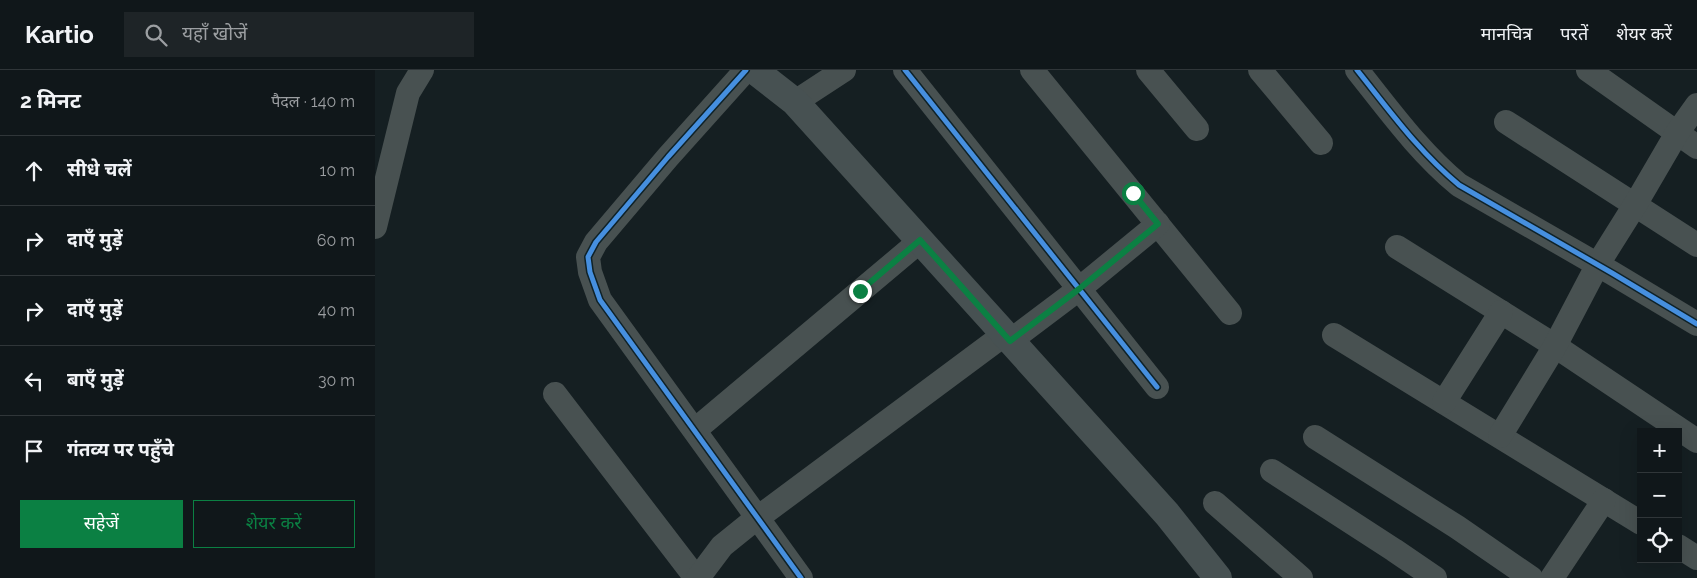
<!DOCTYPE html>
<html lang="hi">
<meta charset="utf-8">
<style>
body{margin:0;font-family:Raleway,"Noto Sans Devanagari",sans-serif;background:#1e2427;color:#f1f3f6}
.controls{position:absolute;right:15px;bottom:15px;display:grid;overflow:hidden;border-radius:0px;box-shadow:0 5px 20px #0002}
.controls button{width:45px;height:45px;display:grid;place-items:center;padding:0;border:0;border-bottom:1px solid #303639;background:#10171a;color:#f1f3f6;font:25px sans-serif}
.stop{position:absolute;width:15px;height:15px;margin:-11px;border:4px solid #0b8043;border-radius:50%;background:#fff}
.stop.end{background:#0b8043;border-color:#fff;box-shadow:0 1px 5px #0008}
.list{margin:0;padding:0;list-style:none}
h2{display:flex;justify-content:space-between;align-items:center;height:65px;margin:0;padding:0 20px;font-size:21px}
h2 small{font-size:16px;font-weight:400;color:#9c9fa2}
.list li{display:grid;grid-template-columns:32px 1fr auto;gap:15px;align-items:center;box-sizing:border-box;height:70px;padding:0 20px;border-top:1px solid #303639}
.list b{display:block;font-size:19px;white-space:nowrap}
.list em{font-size:16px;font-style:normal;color:#9c9fa2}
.actions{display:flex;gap:10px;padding:15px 20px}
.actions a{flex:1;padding:11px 0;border:1px solid #0b8043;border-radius:0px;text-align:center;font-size:18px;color:#0b8043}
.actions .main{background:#0b8043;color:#fff}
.icon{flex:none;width:28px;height:28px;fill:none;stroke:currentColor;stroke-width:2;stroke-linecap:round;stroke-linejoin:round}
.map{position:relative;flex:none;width:1322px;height:508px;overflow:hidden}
header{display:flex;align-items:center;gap:30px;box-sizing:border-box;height:70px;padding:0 25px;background:#10171a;border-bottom:1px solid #303639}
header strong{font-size:24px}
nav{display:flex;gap:28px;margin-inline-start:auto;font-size:18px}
.search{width:350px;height:45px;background:#1e2427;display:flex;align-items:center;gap:12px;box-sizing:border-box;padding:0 18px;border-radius:0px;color:#9c9fa2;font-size:19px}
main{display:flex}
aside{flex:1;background:#10171a}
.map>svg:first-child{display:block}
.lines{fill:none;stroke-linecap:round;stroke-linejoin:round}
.minor{stroke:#485151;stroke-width:24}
.secondary{stroke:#475152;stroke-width:28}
.cycleway-casing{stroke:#0f2228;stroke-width:8}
.cycleway{stroke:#468fdf;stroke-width:5}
.route{stroke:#0b8043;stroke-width:6}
</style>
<header>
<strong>Kartio</strong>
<div class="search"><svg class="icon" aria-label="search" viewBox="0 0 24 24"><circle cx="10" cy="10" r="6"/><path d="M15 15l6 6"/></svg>यहाँ खोजें</div>
<nav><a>मानचित्र</a><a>परतें</a><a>शेयर करें</a></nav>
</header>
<main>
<aside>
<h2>2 मिनट<small>पैदल · 140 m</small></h2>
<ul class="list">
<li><svg class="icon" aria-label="ahead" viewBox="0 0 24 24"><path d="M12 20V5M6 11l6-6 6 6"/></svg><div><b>सीधे चलें</b></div><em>10 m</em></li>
<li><svg class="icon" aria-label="right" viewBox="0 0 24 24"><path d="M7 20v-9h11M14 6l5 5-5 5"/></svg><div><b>दाएँ मुड़ें</b></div><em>60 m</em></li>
<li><svg class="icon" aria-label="right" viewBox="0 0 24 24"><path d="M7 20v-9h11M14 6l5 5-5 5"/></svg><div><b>दाएँ मुड़ें</b></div><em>40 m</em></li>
<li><svg class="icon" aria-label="left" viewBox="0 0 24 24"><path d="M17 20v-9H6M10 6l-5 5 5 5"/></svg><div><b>बाएँ मुड़ें</b></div><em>30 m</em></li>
<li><svg class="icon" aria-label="arrive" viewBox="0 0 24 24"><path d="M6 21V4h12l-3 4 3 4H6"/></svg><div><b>गंतव्य पर पहुँचे</b></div></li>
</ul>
<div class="actions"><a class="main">सहेजें</a><a>शेयर करें</a></div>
</aside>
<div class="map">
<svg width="1322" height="508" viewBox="0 0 1322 508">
<rect width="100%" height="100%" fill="#151f22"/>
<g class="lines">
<g class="minor">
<polyline points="371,0 293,87 221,172 213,187 215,202 225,230 426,508"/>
<polyline points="530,0 782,317"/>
<polyline points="657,0 855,243"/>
<polyline points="773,0 822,59"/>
<polyline points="885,0 946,73"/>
<path d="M982,0c32,40 62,82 102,115l153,88 85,51"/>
<polyline points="1213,0 1322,77"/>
<polyline points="420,32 469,0"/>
<polyline points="1131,52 1322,175"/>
<polyline points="0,157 33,23 47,0"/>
<polyline points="1022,177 1174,272 1322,371"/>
<polyline points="959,265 1266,453"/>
<polyline points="635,271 704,219 783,154"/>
<polyline points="180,324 321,508"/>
<polyline points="1069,332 1126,242"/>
<polyline points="320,360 545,171"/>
<polyline points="1125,366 1180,276 1223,194 1260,135 1302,63 1322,35"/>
<polyline points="940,367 1082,457 1156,508"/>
<polyline points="897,401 1019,480 1060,508"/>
<polyline points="840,433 926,508"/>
<polyline points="1303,476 1322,488"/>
<polyline points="323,508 347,476 373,455 630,264"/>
<polyline points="1177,508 1229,430"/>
</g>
<polyline class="secondary" points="379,0 420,32 792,444 843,508"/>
<g class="cycleway-casing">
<g id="cycleway">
<polyline points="371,0 293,87 221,172 213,187 215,202 225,230 426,508"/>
<polyline points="530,0 782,317"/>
<path d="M982,0c32,40 62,82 102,115l153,88 85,51"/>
</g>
</g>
<use href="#cycleway" class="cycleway"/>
</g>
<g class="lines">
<polyline class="route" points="485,221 545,170 635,271 704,219 783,154 758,123"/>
</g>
</svg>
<div class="controls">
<button>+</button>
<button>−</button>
<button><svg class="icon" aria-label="locate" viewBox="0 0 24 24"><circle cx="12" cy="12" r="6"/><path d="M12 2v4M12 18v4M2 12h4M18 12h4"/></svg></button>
</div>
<div class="stop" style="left:758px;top:123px"></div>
<div class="stop end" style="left:485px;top:221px"></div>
</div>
</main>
